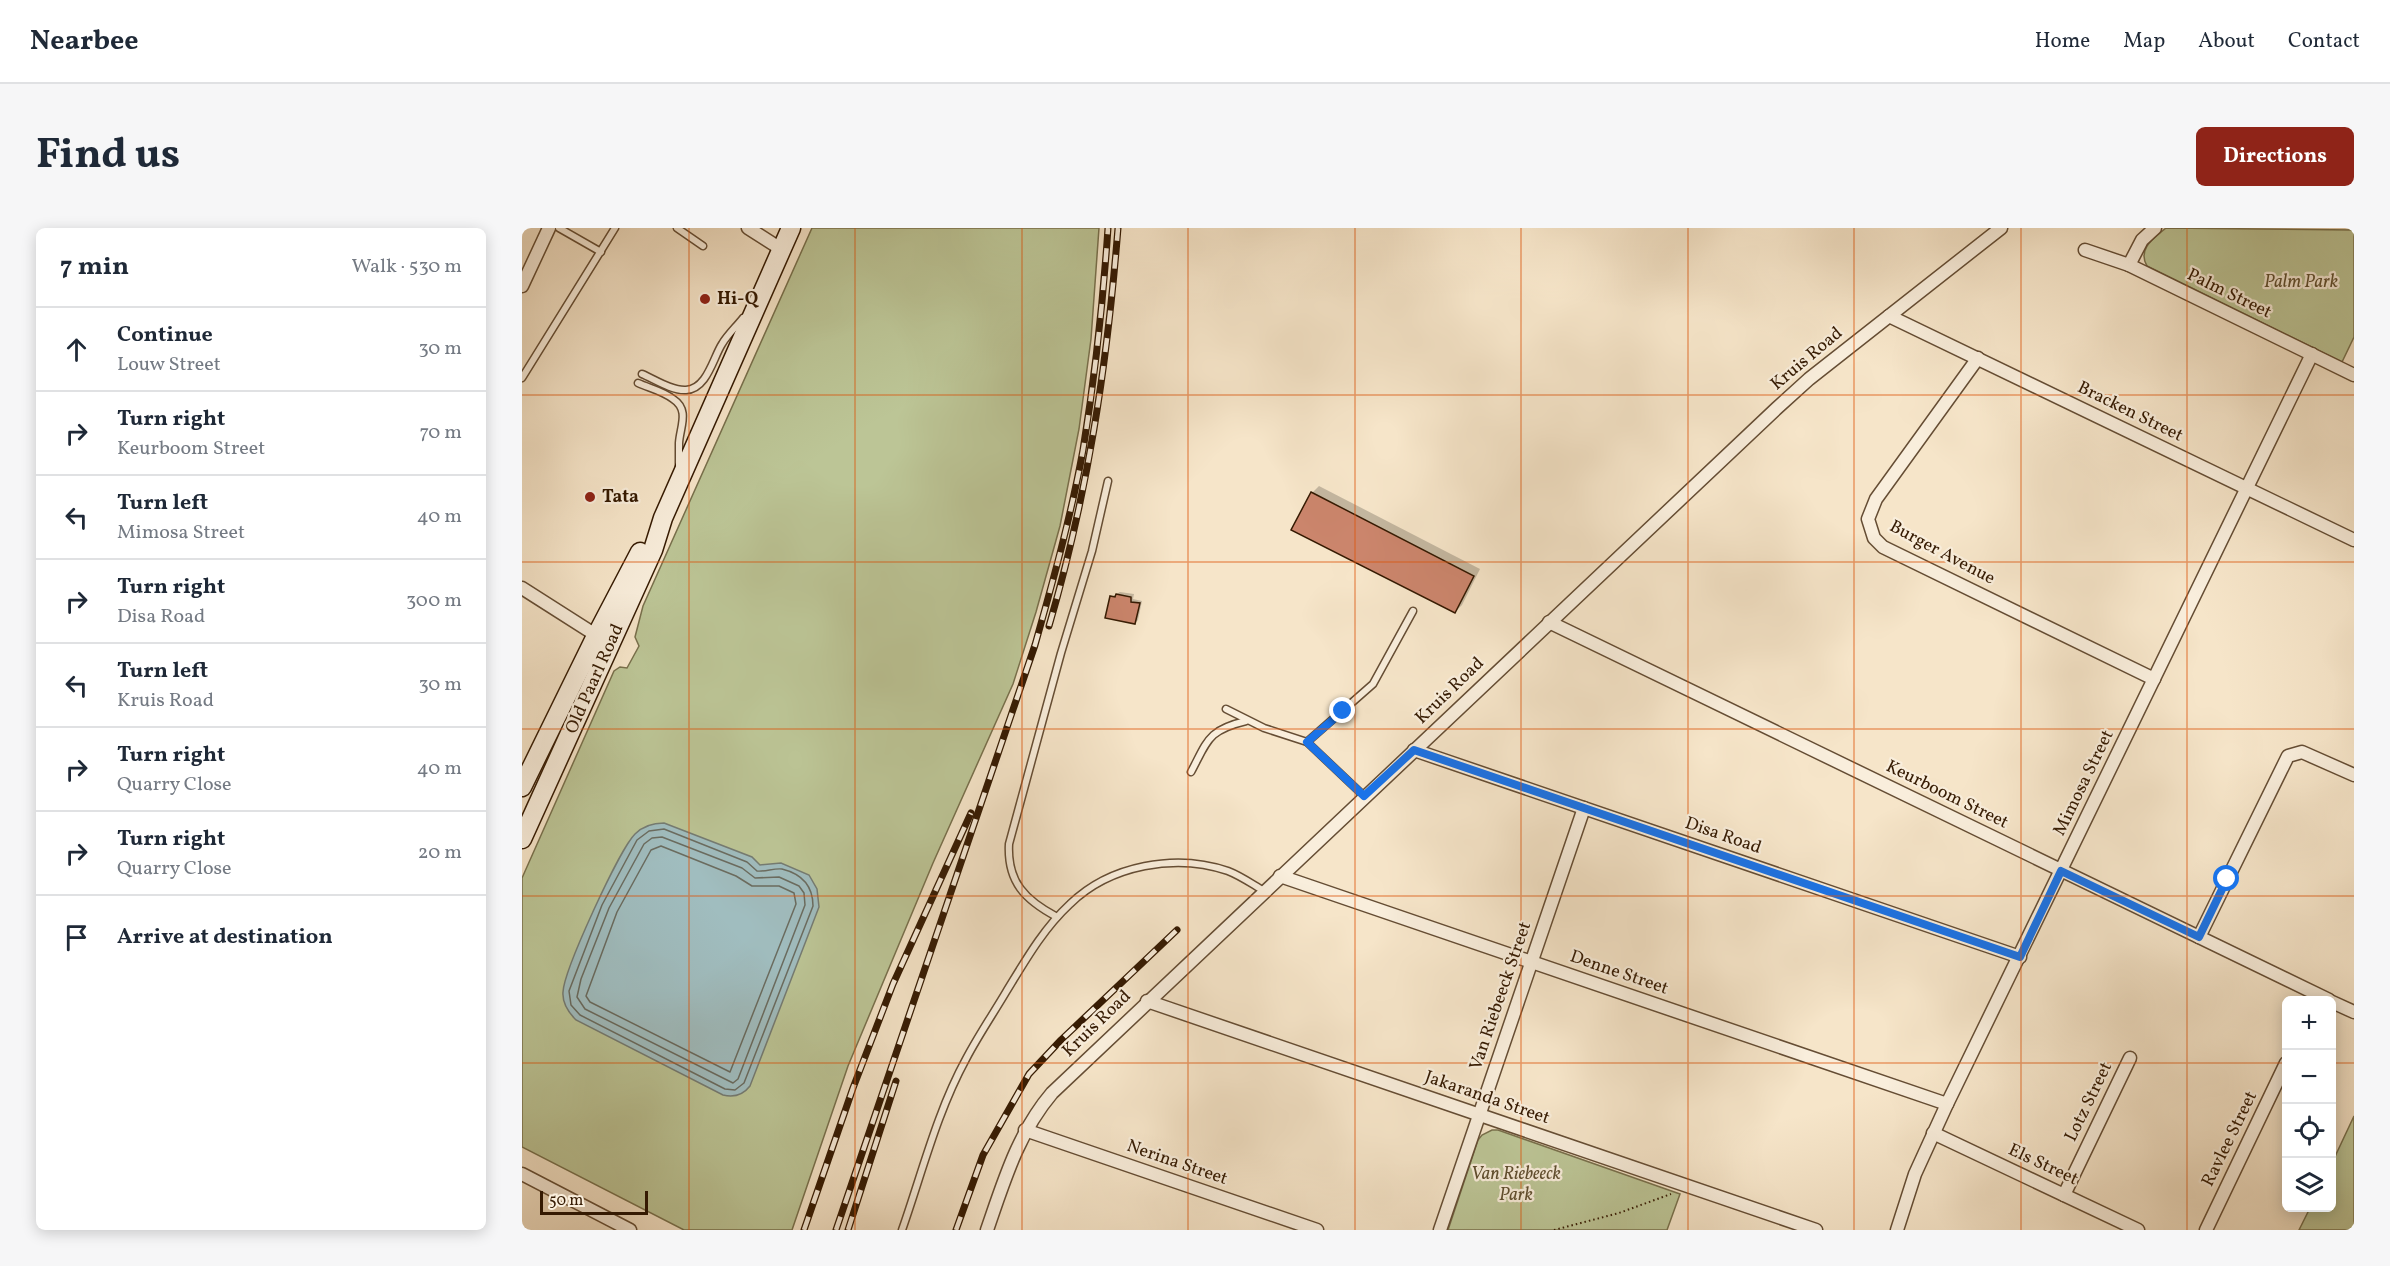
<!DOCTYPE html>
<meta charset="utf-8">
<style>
body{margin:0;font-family:Vollkorn,serif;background:#f6f6f7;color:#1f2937}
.controls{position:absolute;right:18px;bottom:18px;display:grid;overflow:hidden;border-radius:9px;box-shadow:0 3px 15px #0003}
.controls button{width:54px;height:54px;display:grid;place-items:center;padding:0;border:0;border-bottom:2px solid #e0e1e3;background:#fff;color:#1f2937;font:30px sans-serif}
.scale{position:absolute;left:18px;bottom:15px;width:108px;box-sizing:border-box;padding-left:6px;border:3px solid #351a02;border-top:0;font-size:16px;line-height:21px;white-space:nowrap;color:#351a02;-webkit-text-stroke:4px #f9eedc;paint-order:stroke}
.stop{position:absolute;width:18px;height:18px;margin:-14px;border:4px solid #1a73e8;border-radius:50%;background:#fff}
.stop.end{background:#1a73e8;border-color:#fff;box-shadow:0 2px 6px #0008}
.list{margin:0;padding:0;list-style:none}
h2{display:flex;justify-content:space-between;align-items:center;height:78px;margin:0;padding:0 24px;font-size:26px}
h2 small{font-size:20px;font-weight:400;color:#747a83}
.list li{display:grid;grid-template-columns:39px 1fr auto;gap:18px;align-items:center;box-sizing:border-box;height:84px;padding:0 24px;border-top:2px solid #e0e1e3}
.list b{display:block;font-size:22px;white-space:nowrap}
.list p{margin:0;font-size:20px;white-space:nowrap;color:#747a83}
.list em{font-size:20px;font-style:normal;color:#747a83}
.icon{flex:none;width:33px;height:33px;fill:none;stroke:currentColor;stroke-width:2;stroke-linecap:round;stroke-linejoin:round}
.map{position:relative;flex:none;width:1832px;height:1002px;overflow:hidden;border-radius:9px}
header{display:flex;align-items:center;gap:36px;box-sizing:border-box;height:84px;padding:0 30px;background:#fff;border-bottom:2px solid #e0e1e3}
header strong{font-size:28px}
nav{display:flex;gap:33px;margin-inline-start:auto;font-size:21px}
.intro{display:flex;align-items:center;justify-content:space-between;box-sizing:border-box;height:144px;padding:0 36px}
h1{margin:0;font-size:42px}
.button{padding:15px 27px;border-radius:9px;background:#8f2418;color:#fff;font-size:21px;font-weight:700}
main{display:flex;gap:36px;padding:0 36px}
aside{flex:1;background:#fff;border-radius:9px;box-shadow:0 3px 15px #0003}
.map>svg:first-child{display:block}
.green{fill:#bcc596;stroke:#78704c;stroke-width:1.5}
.water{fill:#a0bdbf;stroke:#757c73;stroke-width:1.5}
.shadow{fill:#0003}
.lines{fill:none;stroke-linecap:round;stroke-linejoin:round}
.shore{stroke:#6a6c60;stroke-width:1.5}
.building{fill:#cb856c;stroke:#351a02;stroke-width:1.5}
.lane-casing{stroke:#654d34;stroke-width:9}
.street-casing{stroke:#654d34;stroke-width:15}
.secondary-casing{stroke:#351a02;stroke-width:21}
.path{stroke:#351a02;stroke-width:2;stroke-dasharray:1.5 3;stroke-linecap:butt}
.lane{stroke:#f9eedc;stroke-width:6}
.street{stroke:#f9eedc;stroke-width:12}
.secondary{stroke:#f9eedc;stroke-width:18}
.rail-casing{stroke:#351a02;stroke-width:7}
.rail{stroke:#f9eedc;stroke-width:4.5;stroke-dasharray:14;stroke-linecap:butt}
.route{stroke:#1a73e8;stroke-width:8}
.grid{fill:none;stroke:#df560c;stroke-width:1.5;stroke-opacity:0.55}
.poi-dot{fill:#8f2418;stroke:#f9eedc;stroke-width:2}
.labels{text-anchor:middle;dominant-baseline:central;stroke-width:4.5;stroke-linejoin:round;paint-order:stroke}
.park-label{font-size:18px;font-style:italic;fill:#5e4d2e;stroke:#f9eedc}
.street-label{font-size:18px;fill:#351a02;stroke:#f9eedc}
.poi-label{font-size:18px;font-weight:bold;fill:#351a02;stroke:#f9eedc;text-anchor:start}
</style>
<header>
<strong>Nearbee</strong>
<nav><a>Home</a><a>Map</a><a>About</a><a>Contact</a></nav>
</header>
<div class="intro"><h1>Find us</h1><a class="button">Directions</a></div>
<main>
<aside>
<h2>7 min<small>Walk · 530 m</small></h2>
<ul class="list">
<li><svg class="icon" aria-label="ahead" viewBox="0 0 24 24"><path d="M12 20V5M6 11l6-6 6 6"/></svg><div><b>Continue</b><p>Louw Street</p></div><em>30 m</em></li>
<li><svg class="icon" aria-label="right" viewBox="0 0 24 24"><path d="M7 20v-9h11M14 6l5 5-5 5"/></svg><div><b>Turn right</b><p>Keurboom Street</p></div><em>70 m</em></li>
<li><svg class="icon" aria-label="left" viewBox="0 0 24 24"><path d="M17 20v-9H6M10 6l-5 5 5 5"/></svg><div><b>Turn left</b><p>Mimosa Street</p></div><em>40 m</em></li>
<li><svg class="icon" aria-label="right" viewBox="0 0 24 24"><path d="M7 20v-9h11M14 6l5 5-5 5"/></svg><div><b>Turn right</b><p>Disa Road</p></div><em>300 m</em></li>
<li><svg class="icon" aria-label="left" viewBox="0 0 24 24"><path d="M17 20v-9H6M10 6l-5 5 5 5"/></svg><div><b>Turn left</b><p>Kruis Road</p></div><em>30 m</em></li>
<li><svg class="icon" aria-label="right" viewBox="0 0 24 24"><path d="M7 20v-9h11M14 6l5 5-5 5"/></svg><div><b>Turn right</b><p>Quarry Close</p></div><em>40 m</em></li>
<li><svg class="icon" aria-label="right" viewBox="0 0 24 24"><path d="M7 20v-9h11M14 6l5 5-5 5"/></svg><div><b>Turn right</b><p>Quarry Close</p></div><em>20 m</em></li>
<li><svg class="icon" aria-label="arrive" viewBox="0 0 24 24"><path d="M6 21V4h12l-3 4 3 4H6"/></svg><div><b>Arrive at destination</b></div></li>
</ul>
</aside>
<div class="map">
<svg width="1832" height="1002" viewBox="0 0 1832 1002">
<rect width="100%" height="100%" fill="#f6e5c9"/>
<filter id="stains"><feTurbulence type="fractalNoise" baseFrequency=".00333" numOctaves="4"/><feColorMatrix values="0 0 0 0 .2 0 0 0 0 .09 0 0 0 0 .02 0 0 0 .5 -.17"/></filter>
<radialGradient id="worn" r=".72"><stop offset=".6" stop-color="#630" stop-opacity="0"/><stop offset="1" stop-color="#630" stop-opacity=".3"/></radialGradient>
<g class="green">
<polygon points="290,0 577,0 569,111 557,201 538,298 514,384 491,456 411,635 326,838 270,1002 162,1002 0,919 0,650 92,443 98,439 105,440 117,418 113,409 121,378"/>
<path d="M1644,0l188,2v107l-12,25 -195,-96c-10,-17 7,-28 19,-38z"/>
<polygon points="1832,888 1832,1002 1777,1002 1788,980 1810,980 1810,935"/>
<polygon points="970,902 976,902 1158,966 1145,1002 926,1002 956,912 960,907"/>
</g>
<path class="water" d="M142,595l88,34 8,8 21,-2 28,12 8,14 2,18 -69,179c-7,9 -15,12 -27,9l-147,-75c-7,-7 -14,-16 -13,-28 1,-22 56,-142 72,-158 8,-8 18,-11 29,-11z"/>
<g class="shadow">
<polygon points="797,258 958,341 940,377 933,384 790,265"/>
<polygon points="598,364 612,366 611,371 620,373 616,392 613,395 589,369"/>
</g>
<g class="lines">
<g class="shore">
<path d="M142,601l83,33 10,9c8,1 17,-3 25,-2 20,5 31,17 31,37l-69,177 -9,7 -10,-1 -145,-74 -9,-10 -2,-14 33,-86 35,-65 12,-9z"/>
<polygon points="140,609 220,640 233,650 257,649 277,658 282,665 283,677 216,851 211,855 63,781 55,769 59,751 87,680 122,616 130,610"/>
<polygon points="139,618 214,648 230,658 257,658 272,665 274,676 208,844 68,774 64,768 95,684 129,622"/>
</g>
</g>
<g class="building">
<polygon points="789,264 952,348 933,385 769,302"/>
<polygon points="594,366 609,369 609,374 618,375 613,396 583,390 588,368 593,369"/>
</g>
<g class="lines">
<g class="lane-casing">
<g id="lane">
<polyline points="37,0 79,24"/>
<polyline points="155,0 181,18"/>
<path d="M120,146c12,5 30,17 44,16 21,-1 27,-32 36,-46 6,-10 15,-18 21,-26"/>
<polyline points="0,150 93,0"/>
<path d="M116,155c11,5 25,8 35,16 17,11 7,28 6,44 0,8 0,16 0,24"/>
<polyline points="704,481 742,500 785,514 842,568"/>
<polyline points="785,514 851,456 891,383"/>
<path d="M669,544c17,-32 17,-42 55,-51"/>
<path d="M535,689c-32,-17 -50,-35 -48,-73l52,-191 31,-102 16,-70"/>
<path d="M380,1002c20,-57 35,-118 64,-171 12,-23 27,-45 40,-67 19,-31 37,-63 64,-88 40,-39 106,-51 158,-33 13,5 24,13 36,20"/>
</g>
</g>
<g class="street-casing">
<g id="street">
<polyline points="226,0 259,21"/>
<polyline points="1633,0 1620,12 1607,37 1832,147"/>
<polyline points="1563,22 1607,37"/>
<polyline points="0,58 27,0"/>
<polyline points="1367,88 1832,312"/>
<polyline points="1456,130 1354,271 1346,291 1352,310 1361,319 1632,451"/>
<polyline points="0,360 80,411"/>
<polyline points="1027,394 1807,772"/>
<polyline points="892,522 1498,729"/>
<polyline points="758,648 1425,876"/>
<polyline points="1677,709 1766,528 1780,524 1832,547"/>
<polyline points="625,773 1294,1002"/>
<polyline points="1810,774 1832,784"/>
<polyline points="503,902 795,1002"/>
<polyline points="1411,905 1616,1002"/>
<polyline points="0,946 108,1002"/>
<polyline points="1542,967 1608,830"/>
<path d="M465,1002c17,-49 31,-97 65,-137l725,-685 32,-29 192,-151"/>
<polyline points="918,1002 1062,580"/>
<polyline points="1375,1002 1393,946 1425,876 1790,126"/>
<polyline points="1684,1002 1764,835"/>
</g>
</g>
<g class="secondary-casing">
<g id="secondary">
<polyline points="0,559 74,408 118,324"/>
<polyline points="0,611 131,322 141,290 269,0"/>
</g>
</g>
<polyline class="path" points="1032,1002 1097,985 1149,966"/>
<use href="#lane" class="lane"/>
<use href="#street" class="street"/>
<use href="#secondary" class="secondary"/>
<g class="rail-casing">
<g id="rail">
<path d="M527,398c39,-133 58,-260 69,-398"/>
<polyline points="282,1002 331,860 371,756 449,585"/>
<path d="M314,1002l199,-585c18,-64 36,-129 48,-195 12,-74 20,-148 25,-222"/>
<polyline points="326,1002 374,853"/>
<polyline points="434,1002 461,927 507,846 539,812 655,702"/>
</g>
</g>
<use href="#rail" class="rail"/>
</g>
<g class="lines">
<polyline class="route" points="821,483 785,514 842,568 892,522 1498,729 1539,643 1677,709 1705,651"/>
</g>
<path class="grid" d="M167,0v1002M333,0v1002M500,0v1002M666,0v1002M833,0v1002M999,0v1002M1166,0v1002M1332,0v1002M1499,0v1002M1665,0v1002M0,167h1832M0,334h1832M0,501h1832M0,668h1832M0,835h1764M1810,835h22"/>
<g class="poi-dot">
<circle cx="183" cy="71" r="6"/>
<circle cx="68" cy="269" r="6"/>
</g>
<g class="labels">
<g class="park-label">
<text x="1779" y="54">Palm Park</text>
<text x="994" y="946">Van Riebeeck<tspan x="994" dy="21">Park</tspan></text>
</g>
<g class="street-label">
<text transform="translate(1707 66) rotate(26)">Palm Street</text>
<text transform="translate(1285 131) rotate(-40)">Kruis Road</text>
<text transform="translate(1608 184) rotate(26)">Bracken Street</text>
<text transform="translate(1420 325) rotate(28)">Burger Avenue</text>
<text transform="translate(73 451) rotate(-66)">Old Paarl Road</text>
<text transform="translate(928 463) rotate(-44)">Kruis Road</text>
<text transform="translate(1562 555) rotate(-64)">Mimosa Street</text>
<text transform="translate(1425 567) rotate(26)">Keurboom Street</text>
<text transform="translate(1201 608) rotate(19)">Disa Road</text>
<text transform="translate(1097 745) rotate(19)">Denne Street</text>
<text transform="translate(979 768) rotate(-71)">Van Riebeeck Street</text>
<text transform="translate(575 796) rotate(-44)">Kruis Road</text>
<text transform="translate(965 870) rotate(19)">Jakaranda Street</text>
<text transform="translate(1567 874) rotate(-64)">Lotz Street</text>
<text transform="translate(1708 911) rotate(-64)">Ravlee Street</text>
<text transform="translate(655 935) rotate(19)">Nerina Street</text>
<text transform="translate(1521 937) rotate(25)">Els Street</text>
</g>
<g class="poi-label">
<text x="195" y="71">Hi-Q</text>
<text x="80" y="269">Tata</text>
</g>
</g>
<rect width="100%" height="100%" filter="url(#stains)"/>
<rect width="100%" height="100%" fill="url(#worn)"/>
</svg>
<div class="controls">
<button>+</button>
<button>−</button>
<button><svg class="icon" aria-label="locate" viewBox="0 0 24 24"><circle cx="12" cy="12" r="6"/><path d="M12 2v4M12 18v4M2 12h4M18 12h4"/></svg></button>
<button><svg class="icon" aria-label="layers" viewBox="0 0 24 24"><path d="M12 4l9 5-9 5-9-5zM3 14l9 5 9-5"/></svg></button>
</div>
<div class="scale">50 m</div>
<div class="stop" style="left:1705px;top:651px"></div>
<div class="stop end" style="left:821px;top:483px"></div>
</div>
</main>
